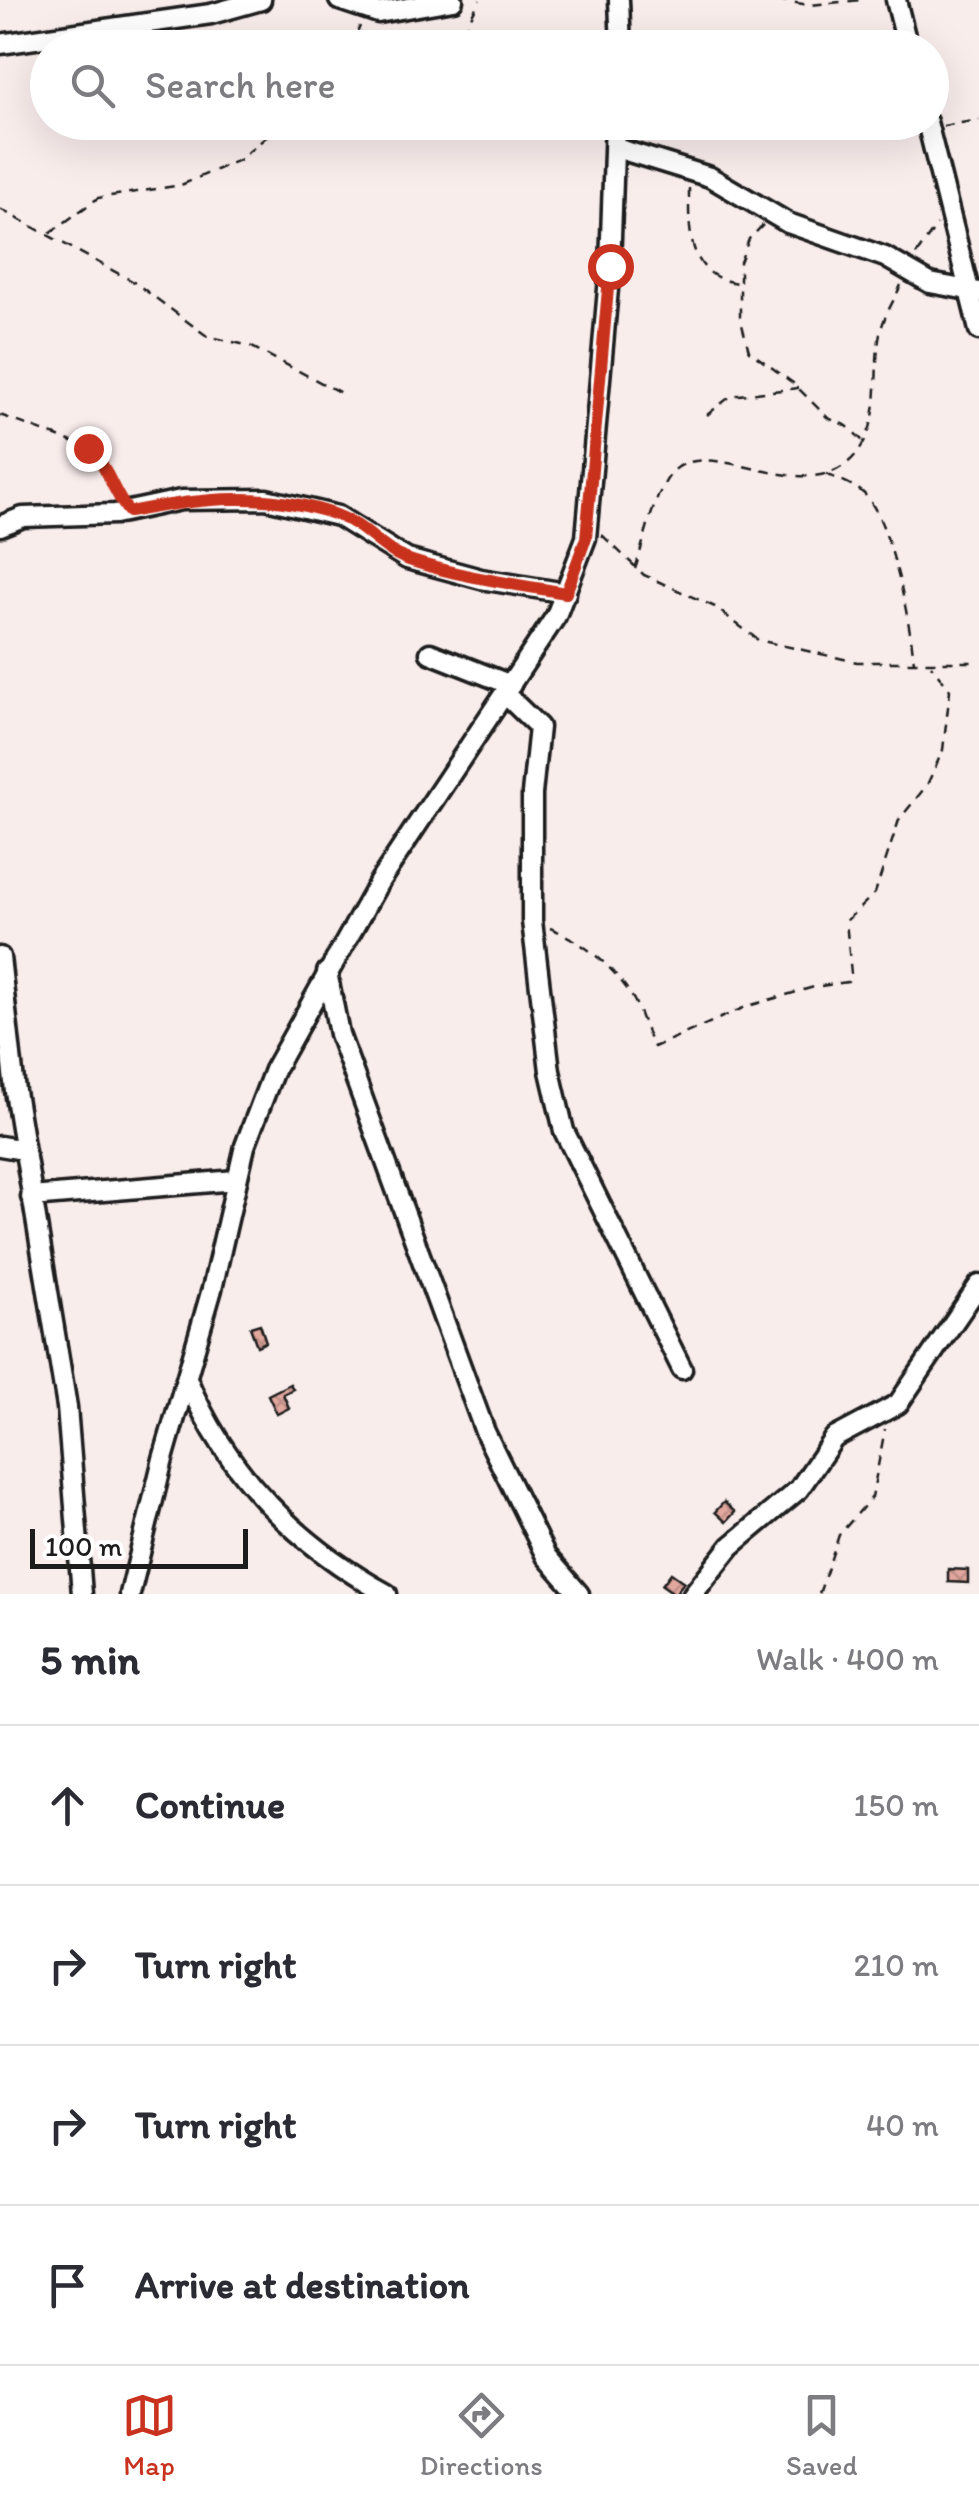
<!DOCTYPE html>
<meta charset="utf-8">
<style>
body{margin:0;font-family:Itim,sans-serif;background:#f7f7f7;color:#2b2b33}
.scale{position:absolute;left:30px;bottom:25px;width:218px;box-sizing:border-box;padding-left:10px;border:5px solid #1c1c1c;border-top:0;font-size:28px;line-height:35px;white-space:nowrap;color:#1c1c1c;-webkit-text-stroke:8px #fff;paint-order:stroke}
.stop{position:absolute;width:30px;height:30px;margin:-22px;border:8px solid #c8321e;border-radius:50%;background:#fff}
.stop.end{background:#c8321e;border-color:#fff;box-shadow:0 2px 10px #0008}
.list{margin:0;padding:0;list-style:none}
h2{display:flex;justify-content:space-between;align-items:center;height:130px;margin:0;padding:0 40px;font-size:42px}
h2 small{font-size:32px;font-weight:400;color:#7c7c81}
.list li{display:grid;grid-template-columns:65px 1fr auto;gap:30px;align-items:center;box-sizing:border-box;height:160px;padding:0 40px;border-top:2px solid #e1e1e2}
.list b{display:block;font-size:38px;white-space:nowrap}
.list em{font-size:32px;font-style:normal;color:#7c7c81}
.icon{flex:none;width:55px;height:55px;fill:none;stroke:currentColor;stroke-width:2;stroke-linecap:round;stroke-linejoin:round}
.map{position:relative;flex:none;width:979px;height:1594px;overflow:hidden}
.search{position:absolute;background:#fff;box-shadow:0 10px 40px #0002;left:30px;right:30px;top:30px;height:110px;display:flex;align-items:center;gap:25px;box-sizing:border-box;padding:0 35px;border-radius:55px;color:#7c7c81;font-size:38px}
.sheet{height:770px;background:#fff}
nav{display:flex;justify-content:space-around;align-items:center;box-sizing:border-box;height:140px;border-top:2px solid #e1e1e2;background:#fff;font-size:28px;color:#7c7c81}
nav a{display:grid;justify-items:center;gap:5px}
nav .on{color:#c8321e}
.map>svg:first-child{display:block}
.building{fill:url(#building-cross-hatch);stroke:#1c1c1c;stroke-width:2.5}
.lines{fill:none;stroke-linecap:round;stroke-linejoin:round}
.minor-casing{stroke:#1c1c1c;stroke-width:25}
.path{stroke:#1c1c1c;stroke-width:2.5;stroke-dasharray:10 8;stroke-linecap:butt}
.minor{stroke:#fff;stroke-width:18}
.route{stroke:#c8321e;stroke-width:12}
</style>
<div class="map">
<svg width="979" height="1594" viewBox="0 0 979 1594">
<defs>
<pattern id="building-cross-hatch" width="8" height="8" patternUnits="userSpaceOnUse" patternTransform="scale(2.5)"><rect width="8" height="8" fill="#e1a79e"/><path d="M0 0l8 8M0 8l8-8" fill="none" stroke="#c08f88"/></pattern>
</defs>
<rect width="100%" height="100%" fill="#f9edec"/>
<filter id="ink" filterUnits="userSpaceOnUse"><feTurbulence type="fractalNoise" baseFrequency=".01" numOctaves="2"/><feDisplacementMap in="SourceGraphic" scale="20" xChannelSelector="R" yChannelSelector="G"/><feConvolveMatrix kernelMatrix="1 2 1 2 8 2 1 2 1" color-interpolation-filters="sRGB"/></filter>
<g filter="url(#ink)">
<g class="building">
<polygon points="260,1324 266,1342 257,1346 250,1327"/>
<polygon points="290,1384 293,1389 283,1394 289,1408 277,1414 268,1395"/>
<polygon points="724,1502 735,1512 726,1522 715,1512"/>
<polygon points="948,1569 968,1570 968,1583 948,1582"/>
<polygon points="671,1573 684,1582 675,1594 662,1585"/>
</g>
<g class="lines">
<g class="minor-casing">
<g id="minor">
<polyline points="339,0 378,13 453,0"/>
<polyline points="619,0 621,48"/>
<polyline points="896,0 908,48"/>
<polyline points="0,44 211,14 261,0"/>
<polyline points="927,122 979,330"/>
<polyline points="616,148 710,177 788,223 885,257 930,283 979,292"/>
<polyline points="0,526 23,517 115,514 181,500 266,499 338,516 407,559 481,579 566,593"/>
<polyline points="430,653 511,685"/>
<polyline points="505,694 539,727 532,794 532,921 550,1071 564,1131 682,1369"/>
<polyline points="0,957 15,1091 67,1407 82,1594"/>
<polyline points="327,972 339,1034 485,1432 546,1556 579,1594"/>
<polyline points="0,1146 24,1150"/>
<polyline points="31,1197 236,1180"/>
<path d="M188,1381c39,94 111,165 199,213"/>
<polyline points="130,1594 163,1459 212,1289 245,1146 274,1070 379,882 556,616 586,538 610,266 615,122"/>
<polyline points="693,1594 731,1546 799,1489 834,1438 898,1404 979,1285"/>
</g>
</g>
<g class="path">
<polyline points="777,0 810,5 861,0"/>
<polyline points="360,33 391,48"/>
<polyline points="351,48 360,26"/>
<polyline points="454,48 480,0"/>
<polyline points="943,126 979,120"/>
<path d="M689,188c0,40 -3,88 48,95"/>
<polyline points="0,209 134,282 207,336 250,346 345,395"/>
<polyline points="763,225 749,239 740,262 740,317 749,351 793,383 828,418 847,426 863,441"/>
<polyline points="50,233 98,198 181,185 239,160 284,122"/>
<polyline points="916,255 937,225"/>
<polyline points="0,415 96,451 116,495"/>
<polyline points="707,415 731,396 798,388"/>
<path d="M826,474c13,6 31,11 41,23 24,28 44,128 47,166"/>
<polyline points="602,535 644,575 715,607 758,640 857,662 979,662"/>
<path d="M635,569c10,-29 17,-70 35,-94 35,-47 139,40 187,-22 27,-36 15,-78 23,-119 3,-17 14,-33 21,-49"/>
<path d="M550,928c33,13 68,42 85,74 7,15 11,32 19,45l94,-41 66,-19 34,-5 3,-8 -5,-53 29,-28 24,-73 28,-35 16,-35 7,-60 -19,-25"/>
<polyline points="819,1594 839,1535 872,1497 885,1429"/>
</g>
<use href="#minor" class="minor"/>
</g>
</g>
<g class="lines" filter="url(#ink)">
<path class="route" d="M88,448c14,5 25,46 41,64 71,-14 140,-22 210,4 27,10 43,35 70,44 51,17 104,24 157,33l20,-55 24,-272"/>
</g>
</svg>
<div class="scale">100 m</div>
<div class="stop" style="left:610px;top:266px"></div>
<div class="stop end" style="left:88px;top:448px"></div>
<div class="search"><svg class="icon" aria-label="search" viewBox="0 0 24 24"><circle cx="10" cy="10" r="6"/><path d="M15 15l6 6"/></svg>Search here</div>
</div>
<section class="sheet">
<h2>5 min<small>Walk · 400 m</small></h2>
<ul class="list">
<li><svg class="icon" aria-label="ahead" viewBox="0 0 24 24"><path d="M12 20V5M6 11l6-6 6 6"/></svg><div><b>Continue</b></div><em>150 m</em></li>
<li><svg class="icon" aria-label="right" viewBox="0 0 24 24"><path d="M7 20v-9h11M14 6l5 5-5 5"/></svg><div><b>Turn right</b></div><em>210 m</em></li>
<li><svg class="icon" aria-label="right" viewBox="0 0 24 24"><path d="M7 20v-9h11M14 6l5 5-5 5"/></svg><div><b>Turn right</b></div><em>40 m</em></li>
<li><svg class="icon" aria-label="arrive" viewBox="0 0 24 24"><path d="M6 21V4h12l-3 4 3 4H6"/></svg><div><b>Arrive at destination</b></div></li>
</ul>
</section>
<nav>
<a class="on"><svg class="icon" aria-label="map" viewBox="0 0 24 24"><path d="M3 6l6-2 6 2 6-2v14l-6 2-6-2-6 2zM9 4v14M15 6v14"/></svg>Map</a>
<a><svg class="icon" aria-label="directions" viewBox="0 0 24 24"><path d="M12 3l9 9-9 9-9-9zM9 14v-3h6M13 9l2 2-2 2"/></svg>Directions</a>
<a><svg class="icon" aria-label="saved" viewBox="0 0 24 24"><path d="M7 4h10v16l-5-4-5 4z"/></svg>Saved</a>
</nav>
